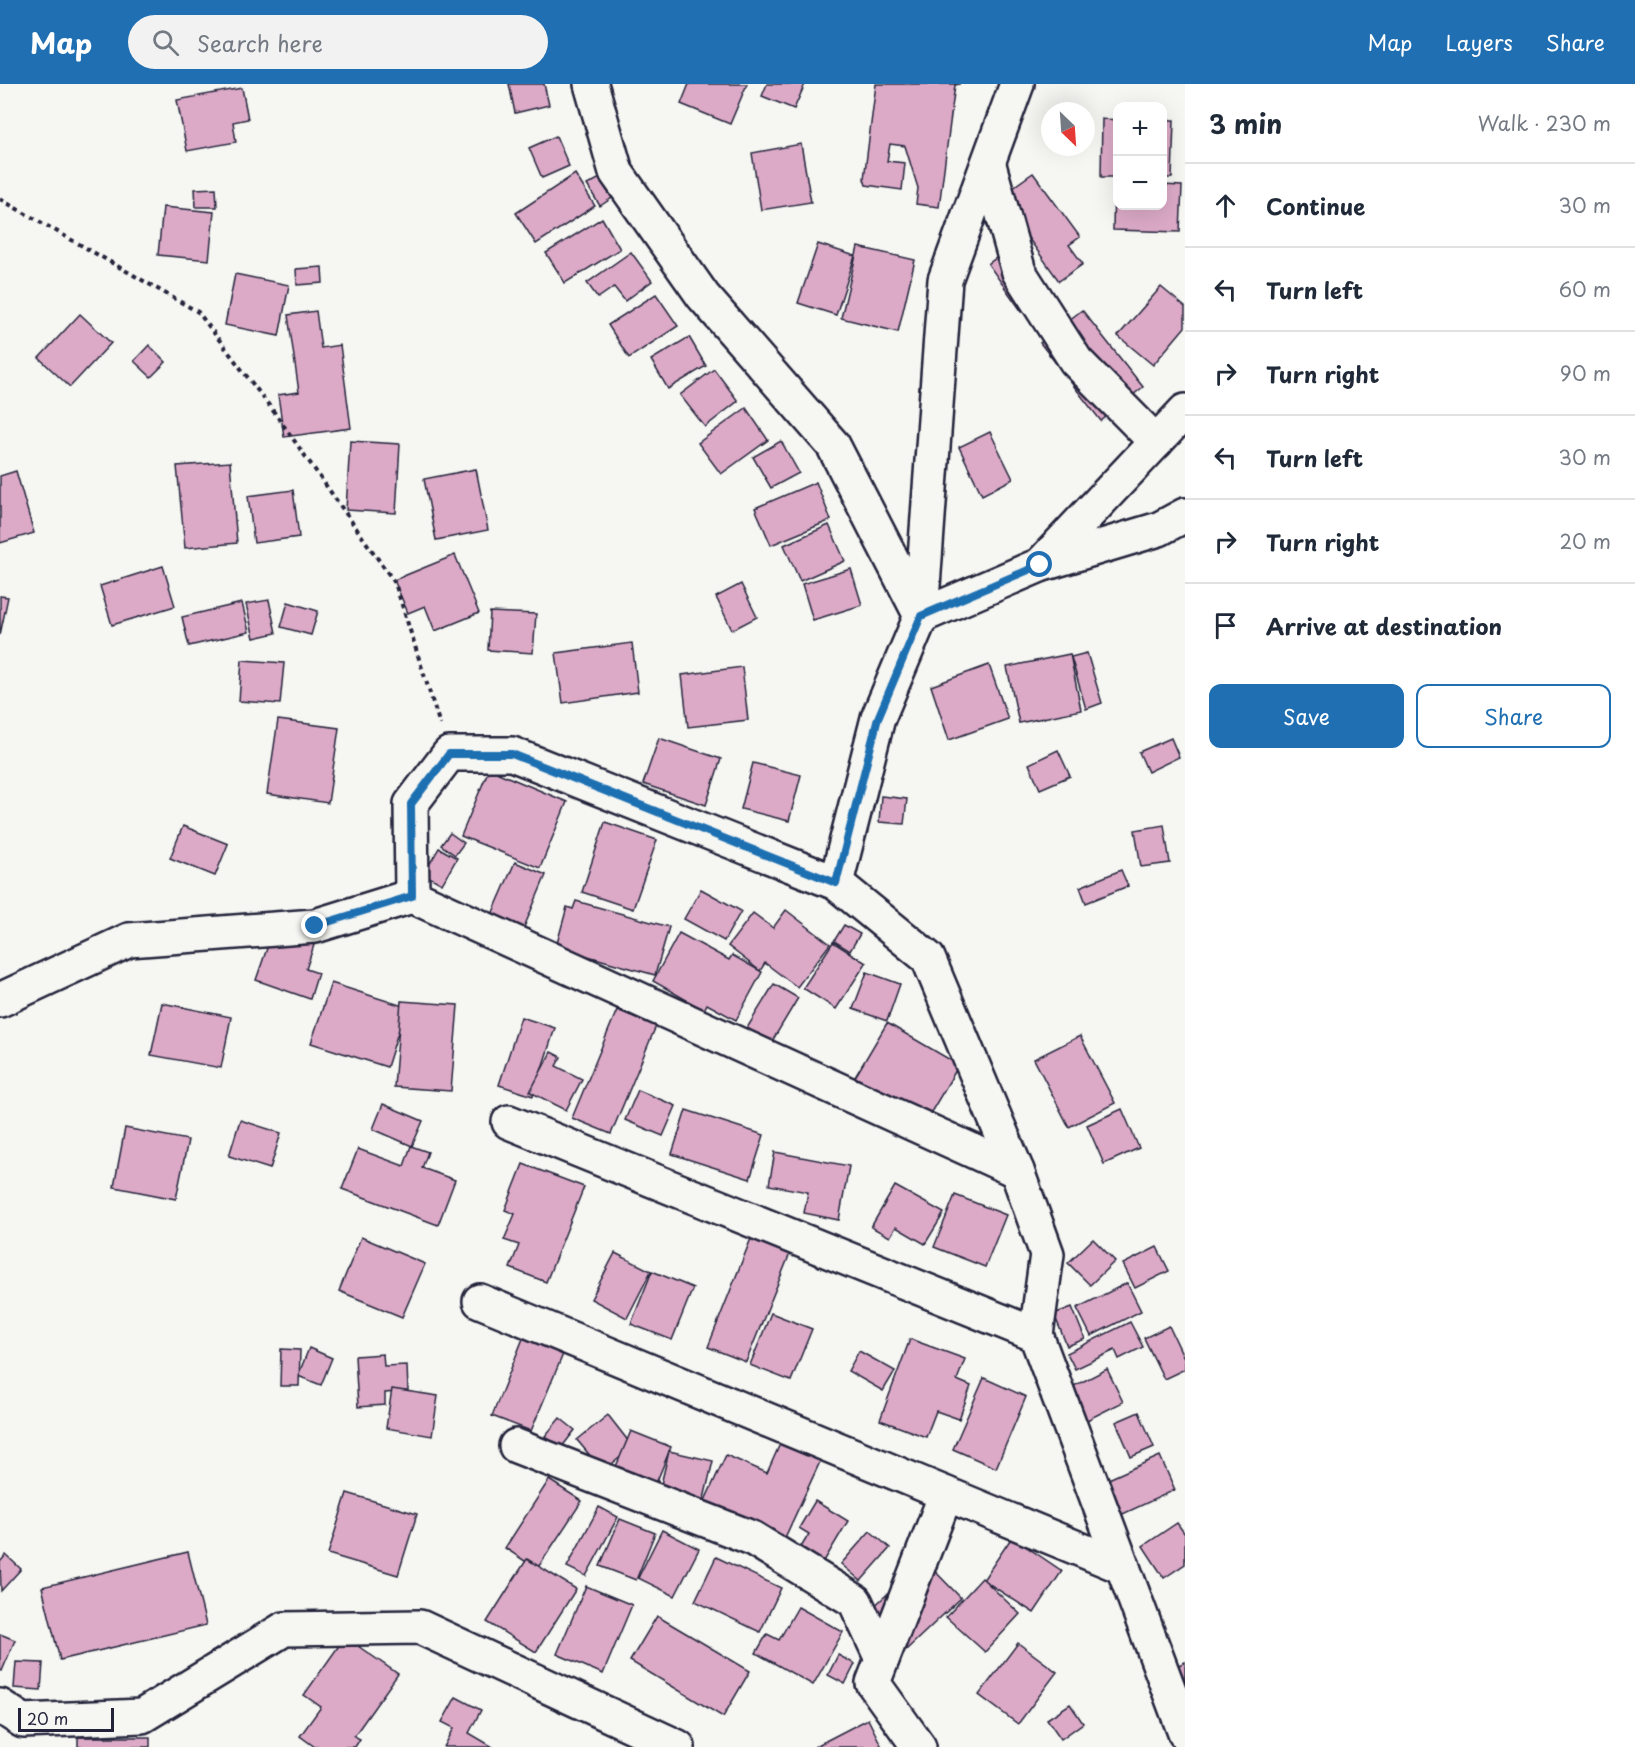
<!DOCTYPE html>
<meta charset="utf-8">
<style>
body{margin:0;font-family:"Playpen Sans",sans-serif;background:#f2f2f3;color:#1f2937}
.controls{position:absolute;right:18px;top:18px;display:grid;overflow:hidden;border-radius:12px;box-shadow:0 6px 24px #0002}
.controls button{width:54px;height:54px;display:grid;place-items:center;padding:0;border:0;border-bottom:2px solid #e0e1e3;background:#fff;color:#1f2937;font:30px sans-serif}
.compass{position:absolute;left:1041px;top:18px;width:54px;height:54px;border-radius:50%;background:#fff;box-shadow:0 6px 24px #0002;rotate:155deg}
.scale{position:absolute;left:18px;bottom:15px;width:96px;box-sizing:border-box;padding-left:6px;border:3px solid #22223b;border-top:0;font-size:16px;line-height:21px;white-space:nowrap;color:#22223b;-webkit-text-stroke:4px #f6f6f2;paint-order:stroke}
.stop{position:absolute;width:18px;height:18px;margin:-14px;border:4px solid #1f6fb2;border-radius:50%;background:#fff}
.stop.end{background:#1f6fb2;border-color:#fff;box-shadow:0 2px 6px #0008}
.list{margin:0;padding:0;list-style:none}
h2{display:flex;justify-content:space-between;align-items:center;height:78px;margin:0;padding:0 24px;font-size:26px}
h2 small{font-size:20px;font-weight:400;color:#747a83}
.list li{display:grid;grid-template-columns:39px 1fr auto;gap:18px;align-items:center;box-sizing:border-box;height:84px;padding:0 24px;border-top:2px solid #e0e1e3}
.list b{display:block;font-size:22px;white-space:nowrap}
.list em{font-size:20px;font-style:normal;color:#747a83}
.actions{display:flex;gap:12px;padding:18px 24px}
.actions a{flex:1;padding:14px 0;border:2px solid #1f6fb2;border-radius:12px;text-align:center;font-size:21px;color:#1f6fb2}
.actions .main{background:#1f6fb2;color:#fff}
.icon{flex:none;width:33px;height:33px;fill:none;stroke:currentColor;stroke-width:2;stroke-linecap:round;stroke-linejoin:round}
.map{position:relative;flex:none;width:1185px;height:1663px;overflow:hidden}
header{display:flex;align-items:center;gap:36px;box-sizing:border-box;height:84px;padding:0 30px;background:#1f6fb2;color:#fff}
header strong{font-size:28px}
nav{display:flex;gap:33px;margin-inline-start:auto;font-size:21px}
.search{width:420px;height:54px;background:#f2f2f3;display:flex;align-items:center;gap:15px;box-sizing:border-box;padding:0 21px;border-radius:33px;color:#747a83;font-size:22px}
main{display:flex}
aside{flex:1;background:#fff}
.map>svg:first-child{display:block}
.building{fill:#dcaac7;stroke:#22223b;stroke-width:1.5}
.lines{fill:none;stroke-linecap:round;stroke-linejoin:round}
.minor-casing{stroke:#22223b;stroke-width:38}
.path{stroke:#22223b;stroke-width:4;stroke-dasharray:4.5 4.5;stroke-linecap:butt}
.minor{stroke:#f6f6f2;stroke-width:33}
.route{stroke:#1f6fb2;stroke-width:8}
</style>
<header>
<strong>Map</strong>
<div class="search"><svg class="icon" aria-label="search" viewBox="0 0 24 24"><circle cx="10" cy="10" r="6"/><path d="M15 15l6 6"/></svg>Search here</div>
<nav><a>Map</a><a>Layers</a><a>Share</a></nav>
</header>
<main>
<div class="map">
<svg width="1185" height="1663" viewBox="0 0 1185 1663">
<rect width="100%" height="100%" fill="#f6f6f2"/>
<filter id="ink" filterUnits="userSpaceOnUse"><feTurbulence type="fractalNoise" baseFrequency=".0167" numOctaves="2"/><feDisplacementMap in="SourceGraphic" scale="12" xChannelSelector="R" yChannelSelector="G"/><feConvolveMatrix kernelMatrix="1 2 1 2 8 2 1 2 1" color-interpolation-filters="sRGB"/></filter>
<g filter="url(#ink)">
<g class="building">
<polygon points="509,0 544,0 549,21 515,29"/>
<polygon points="689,0 747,0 730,40 681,20"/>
<polygon points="767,0 805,0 794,25 762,12"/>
<polygon points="876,0 960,0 955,1 939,123 916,120 918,104 905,62 890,60 887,77 905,79 902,106 866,101 864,95"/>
<polygon points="242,4 248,35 233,38 236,58 187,67 177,16"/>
<polygon points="1102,35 1118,36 1118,93 1101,93"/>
<polygon points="1162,36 1174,36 1172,94 1162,94"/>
<polygon points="556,52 569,82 542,94 529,64"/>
<polygon points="801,60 811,118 761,126 752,69"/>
<polygon points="1033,89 1080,153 1069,161 1083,180 1059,197 999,113"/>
<polygon points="575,90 595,122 536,160 516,129"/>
<polygon points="600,94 612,114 600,122 587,101"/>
<polygon points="1114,100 1118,100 1118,122 1162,122 1162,101 1182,102 1180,148 1113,146"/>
<polygon points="216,104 217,123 196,123 195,105"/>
<polygon points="163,123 214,128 209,176 158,171"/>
<polygon points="602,134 620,165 565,199 546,169"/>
<polygon points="818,160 855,172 836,231 798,219"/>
<polygon points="1012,162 1047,210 1022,228 988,180"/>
<polygon points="858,163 915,176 898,248 841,234"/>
<polygon points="631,168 652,197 625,217 614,203 598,214 587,199"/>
<polygon points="322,183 323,199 297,201 296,185"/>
<polygon points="235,190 289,201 279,252 225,241"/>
<polygon points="1161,203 1185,223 1185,243 1153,281 1118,252"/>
<polygon points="656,210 678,242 629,274 608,241"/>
<polygon points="1082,226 1143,303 1101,337 1040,259"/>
<polygon points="316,227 321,264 340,261 351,344 284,353 278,311 299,308 288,231"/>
<polygon points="80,230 111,259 70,303 39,274"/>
<polygon points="689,253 706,282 668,305 651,276"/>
<polygon points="149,261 166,278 151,293 134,277"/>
<polygon points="714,285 738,317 705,343 680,311"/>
<polygon points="746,324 768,356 721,390 698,359"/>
<polygon points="990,348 1013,395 982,411 959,363"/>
<polygon points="350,357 400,360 396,429 346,426"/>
<polygon points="781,357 799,389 771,404 753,373"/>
<polygon points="230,378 237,459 185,464 177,382"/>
<polygon points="476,385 488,446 436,456 424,395"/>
<polygon points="16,387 34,449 0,459 0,392"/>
<polygon points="816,398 831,436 771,461 755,424"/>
<polygon points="293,406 299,453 254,459 248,412"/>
<polygon points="829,441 845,477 800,497 784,461"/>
<polygon points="455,471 479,529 435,547 425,522 408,529 394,496"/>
<polygon points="163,482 175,522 112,541 100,502"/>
<polygon points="851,485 862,521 813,536 802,500"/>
<polygon points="741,500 757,533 732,546 716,513"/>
<polygon points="0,512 8,513 0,551"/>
<polygon points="269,516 276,549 254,554 246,520"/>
<polygon points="288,518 318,527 311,551 281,543"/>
<polygon points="242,519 249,548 189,562 182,533"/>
<polygon points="490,528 536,530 533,569 488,566"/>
<polygon points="632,559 638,608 563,619 556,569"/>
<polygon points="1087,569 1102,619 1086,625 1071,573"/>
<polygon points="1070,570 1081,626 1019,639 1007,583"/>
<polygon points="242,576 284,579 280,620 239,617"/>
<polygon points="989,581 1008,635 949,656 931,602"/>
<polygon points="742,583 748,636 688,643 682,591"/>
<polygon points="278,636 339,644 328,719 267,710"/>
<polygon points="659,654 721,675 706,721 643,700"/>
<polygon points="1171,654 1179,673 1148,688 1139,668"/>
<polygon points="1058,666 1070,692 1040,705 1029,680"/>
<polygon points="753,679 801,691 789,737 741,725"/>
<polygon points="489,685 567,718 540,784 461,752"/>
<polygon points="881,712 907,715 904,740 879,738"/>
<polygon points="605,738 657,756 633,825 582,808"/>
<polygon points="1164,741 1170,779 1141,783 1135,746"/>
<polygon points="183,742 228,760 215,792 170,774"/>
<polygon points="450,749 464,759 455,771 441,761"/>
<polygon points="439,764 457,774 442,800 424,790"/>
<polygon points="515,778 546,791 522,848 490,835"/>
<polygon points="1121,786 1128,802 1086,819 1080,803"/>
<polygon points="701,805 741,827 724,857 684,835"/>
<polygon points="576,817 669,843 655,891 556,863 567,823 573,825"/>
<polygon points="786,826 830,860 797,903 765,879 760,887 728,862 753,829 773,844"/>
<polygon points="844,841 860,850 850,867 834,857"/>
<polygon points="273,847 314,861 306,885 318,889 310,915 256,896"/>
<polygon points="679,849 729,876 732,871 762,888 736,936 707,920 704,926 653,897"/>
<polygon points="833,858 866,879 836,925 803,904"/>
<polygon points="867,888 900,900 887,937 853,925"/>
<polygon points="331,899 406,923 387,983 311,959"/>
<polygon points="774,900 798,914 771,959 747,944"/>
<polygon points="401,917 458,921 451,1007 394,1003"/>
<polygon points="162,919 231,933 221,984 151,971"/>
<polygon points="617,926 656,942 611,1050 572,1034"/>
<polygon points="521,933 555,944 533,1012 499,1001"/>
<polygon points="887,939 959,981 927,1035 855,993"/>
<polygon points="1080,952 1115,1019 1069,1043 1034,975"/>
<polygon points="551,968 561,973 556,982 582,995 566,1026 530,1008"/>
<polygon points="638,1006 676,1022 663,1052 625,1036"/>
<polygon points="383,1020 423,1037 412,1062 373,1045"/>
<polygon points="1122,1025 1139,1064 1104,1080 1087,1041"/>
<polygon points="686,1026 764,1051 750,1095 672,1070"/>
<polygon points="240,1036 281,1049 270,1085 229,1072"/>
<polygon points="125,1044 188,1056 176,1115 114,1103"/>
<polygon points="411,1062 428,1068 422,1084 455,1096 438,1141 342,1105 358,1065 404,1082"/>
<polygon points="775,1068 849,1082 839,1136 804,1129 808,1108 769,1101"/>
<polygon points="523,1080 584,1103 546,1198 510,1184 519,1161 504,1156 515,1130 505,1126"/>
<polygon points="895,1102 944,1129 925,1160 896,1143 890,1153 871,1143"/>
<polygon points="955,1111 1006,1131 985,1183 934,1163"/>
<polygon points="752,1152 791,1167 746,1278 708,1263"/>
<polygon points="361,1153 425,1180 402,1233 339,1207"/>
<polygon points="1093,1155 1115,1177 1090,1201 1068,1179"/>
<polygon points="1157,1163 1169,1187 1135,1204 1123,1180"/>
<polygon points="615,1169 651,1187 627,1234 591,1215"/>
<polygon points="652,1187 693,1204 672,1256 631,1240"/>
<polygon points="1127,1199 1141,1227 1091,1252 1077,1224"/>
<polygon points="1072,1223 1085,1255 1067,1262 1054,1230"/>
<polygon points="771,1229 812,1245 791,1297 750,1281"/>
<polygon points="1130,1238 1143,1263 1119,1275 1115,1266 1075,1285 1067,1269"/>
<polygon points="1169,1242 1185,1276 1185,1285 1164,1295 1144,1254"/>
<polygon points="526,1247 566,1263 531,1347 492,1332"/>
<polygon points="910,1255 965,1275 957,1296 971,1302 959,1335 936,1327 926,1353 880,1336"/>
<polygon points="309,1264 332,1274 321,1301 298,1292"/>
<polygon points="281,1265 300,1266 299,1302 280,1302"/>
<polygon points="859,1267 895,1287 883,1307 848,1287"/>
<polygon points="383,1270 384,1282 407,1281 408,1307 385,1309 385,1321 358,1323 355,1272"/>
<polygon points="1107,1285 1123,1318 1085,1337 1068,1305"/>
<polygon points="984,1294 1026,1313 996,1384 953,1365"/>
<polygon points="392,1305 438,1312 432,1352 386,1344"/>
<polygon points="1139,1328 1154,1363 1131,1373 1116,1338"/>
<polygon points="608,1331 633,1363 603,1387 577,1356"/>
<polygon points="560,1334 575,1346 561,1364 545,1352"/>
<polygon points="631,1347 671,1363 652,1409 612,1392"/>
<polygon points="784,1351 824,1369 782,1460 702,1423 726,1371 767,1389"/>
<polygon points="669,1367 713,1377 702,1423 658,1413"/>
<polygon points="1160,1372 1175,1406 1099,1441 1084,1406"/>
<polygon points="549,1396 582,1417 537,1485 505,1464"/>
<polygon points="347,1409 417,1430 398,1491 328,1470"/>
<polygon points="815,1417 848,1437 820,1484 797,1470 809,1450 799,1444"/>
<polygon points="599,1423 618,1433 586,1492 567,1483"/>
<polygon points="620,1435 655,1449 636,1496 600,1482"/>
<polygon points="1177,1439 1185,1450 1185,1480 1164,1494 1143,1462"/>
<polygon points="662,1446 699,1465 675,1512 638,1494"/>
<polygon points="870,1447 890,1464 861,1497 841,1480"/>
<polygon points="1012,1453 1062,1487 1034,1529 983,1496"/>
<polygon points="188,1468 206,1541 60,1576 42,1503"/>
<polygon points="6,1471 21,1485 1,1507 0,1478"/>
<polygon points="716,1473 781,1504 760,1548 695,1517"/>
<polygon points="527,1475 576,1505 536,1568 487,1538"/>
<polygon points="924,1476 961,1514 906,1566 869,1527"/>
<polygon points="982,1494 1020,1530 985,1568 946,1533"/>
<polygon points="586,1502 632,1521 603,1590 557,1570"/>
<polygon points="798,1523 843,1548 813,1601 756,1569 767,1550 779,1556"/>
<polygon points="657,1532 750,1587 723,1633 630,1577"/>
<polygon points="0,1550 15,1556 2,1587 0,1586"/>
<polygon points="345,1553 398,1590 354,1652 360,1655 355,1663 315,1663 300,1652 321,1623 304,1611"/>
<polygon points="1018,1559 1057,1588 1018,1640 979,1611"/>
<polygon points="838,1571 855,1580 845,1600 828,1591"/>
<polygon points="16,1578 43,1579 41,1606 14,1604"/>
<polygon points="1185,1578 1185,1628 1166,1587"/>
<polygon points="456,1613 481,1626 469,1649 493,1663 444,1663 454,1644 442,1638"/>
<polygon points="1070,1620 1083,1639 1061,1655 1047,1635"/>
<polygon points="868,1635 882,1663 814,1663"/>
<rect x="78" y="1653" width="72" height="10"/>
</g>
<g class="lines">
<g class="minor-casing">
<g id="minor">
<polyline points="591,0 616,88 703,212 833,361 921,532"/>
<polyline points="989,81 1019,188 1076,277 1156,358"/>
<polyline points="1043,480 1159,445 1185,431"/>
<polyline points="921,530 945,196 1017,0"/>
<polygon points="449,670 512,670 836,799 928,874 1017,1087 412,812 411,720"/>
<polyline points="836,799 878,634 921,532 1040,481 1185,327"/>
<polyline points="0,916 129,856 315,842 412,812"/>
<polyline points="509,1038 1036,1251 1047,1170 1017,1087"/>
<polyline points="480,1217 1123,1483"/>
<polyline points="1036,1251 1185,1649"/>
<polyline points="516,1362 752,1454 855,1517 882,1575"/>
<polyline points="0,1622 23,1637 142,1632 284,1545 420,1543 678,1663"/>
<polyline points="919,1663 873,1599 946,1410"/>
</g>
</g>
<polyline class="path" points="0,115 198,228 274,328 395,499 440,641"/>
<use href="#minor" class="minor"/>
</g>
</g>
<g class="lines" filter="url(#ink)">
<polyline class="route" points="315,842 412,812 411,720 449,670 512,670 836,799 878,634 921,532 1040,481"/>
</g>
</svg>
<div class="controls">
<button>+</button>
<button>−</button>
</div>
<svg class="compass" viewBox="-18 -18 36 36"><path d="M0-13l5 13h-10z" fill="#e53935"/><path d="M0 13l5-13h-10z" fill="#747a83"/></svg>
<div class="scale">20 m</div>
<div class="stop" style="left:1040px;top:481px"></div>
<div class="stop end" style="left:315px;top:842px"></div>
</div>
<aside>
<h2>3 min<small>Walk · 230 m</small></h2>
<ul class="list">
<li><svg class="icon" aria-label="ahead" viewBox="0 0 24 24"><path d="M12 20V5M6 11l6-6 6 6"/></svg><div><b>Continue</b></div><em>30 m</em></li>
<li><svg class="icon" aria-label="left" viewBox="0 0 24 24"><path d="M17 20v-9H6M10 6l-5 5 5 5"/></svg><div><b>Turn left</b></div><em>60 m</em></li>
<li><svg class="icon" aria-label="right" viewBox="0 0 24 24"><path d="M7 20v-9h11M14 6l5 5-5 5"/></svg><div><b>Turn right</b></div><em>90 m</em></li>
<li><svg class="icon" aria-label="left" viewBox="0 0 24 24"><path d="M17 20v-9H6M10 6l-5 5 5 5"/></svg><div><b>Turn left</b></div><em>30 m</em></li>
<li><svg class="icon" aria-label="right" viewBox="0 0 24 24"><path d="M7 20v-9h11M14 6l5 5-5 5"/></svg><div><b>Turn right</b></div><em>20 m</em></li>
<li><svg class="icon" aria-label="arrive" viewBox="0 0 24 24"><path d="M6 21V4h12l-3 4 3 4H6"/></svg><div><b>Arrive at destination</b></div></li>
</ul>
<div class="actions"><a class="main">Save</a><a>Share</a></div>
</aside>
</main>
